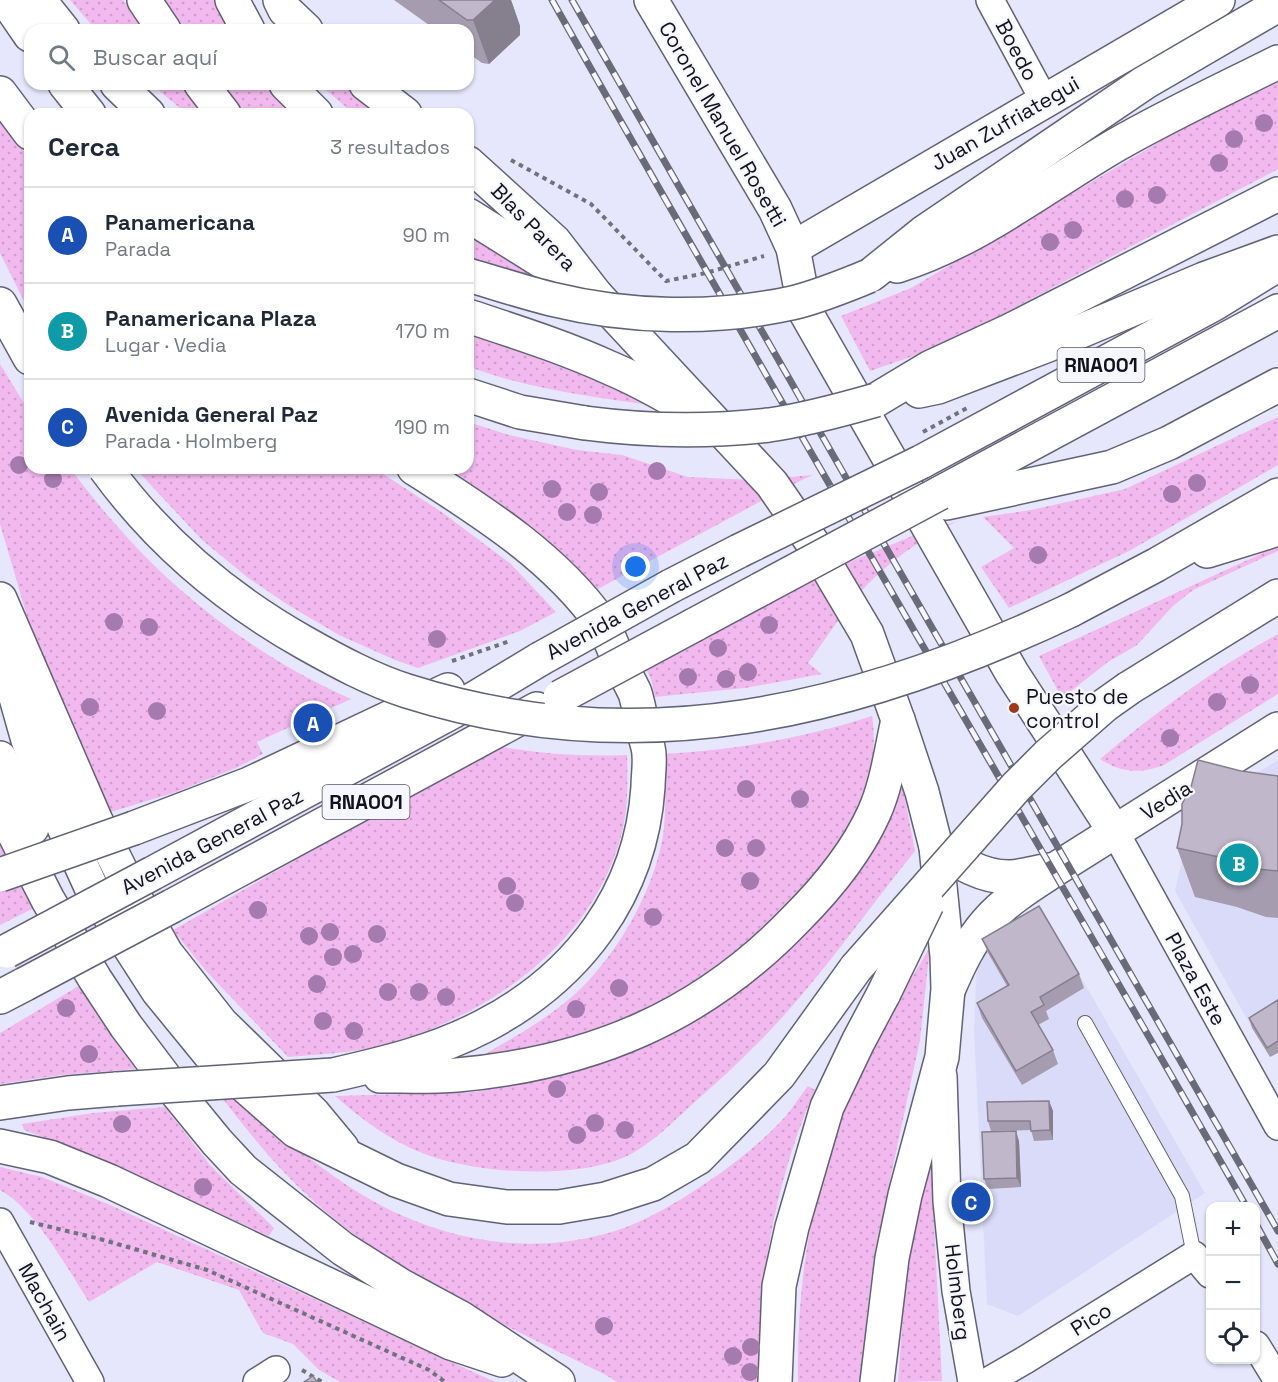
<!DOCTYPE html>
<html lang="es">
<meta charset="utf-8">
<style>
body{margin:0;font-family:"Space Grotesk",sans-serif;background:#f6f6f7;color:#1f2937}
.controls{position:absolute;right:18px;bottom:18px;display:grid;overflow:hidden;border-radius:12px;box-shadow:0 2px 4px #0004}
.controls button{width:54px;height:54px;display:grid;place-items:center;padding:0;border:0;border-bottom:2px solid #e0e1e3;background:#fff;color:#1f2937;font:30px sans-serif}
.you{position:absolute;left:636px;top:567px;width:21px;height:21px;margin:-15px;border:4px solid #fff;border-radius:50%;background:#1a73e8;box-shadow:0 0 0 9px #1a73e833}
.badge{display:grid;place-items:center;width:39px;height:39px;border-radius:50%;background:#9f3819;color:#fff;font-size:20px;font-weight:700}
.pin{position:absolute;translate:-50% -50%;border:3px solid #fff;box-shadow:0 2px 6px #0006}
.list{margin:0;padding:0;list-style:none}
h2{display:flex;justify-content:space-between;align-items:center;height:78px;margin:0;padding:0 24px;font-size:26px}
h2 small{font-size:20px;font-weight:400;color:#747a83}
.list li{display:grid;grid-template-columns:39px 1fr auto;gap:18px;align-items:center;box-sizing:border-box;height:96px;padding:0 24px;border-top:2px solid #e0e1e3}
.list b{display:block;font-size:22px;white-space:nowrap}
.list p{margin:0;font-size:20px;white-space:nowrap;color:#747a83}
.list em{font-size:20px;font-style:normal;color:#747a83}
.icon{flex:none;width:33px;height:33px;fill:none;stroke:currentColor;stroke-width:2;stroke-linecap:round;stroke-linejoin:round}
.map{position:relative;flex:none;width:1278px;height:1382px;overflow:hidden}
.search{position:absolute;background:#fff;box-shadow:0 2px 4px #0004;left:24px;top:24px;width:450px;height:66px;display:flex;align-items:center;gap:15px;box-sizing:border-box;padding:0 21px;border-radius:18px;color:#747a83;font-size:22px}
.panel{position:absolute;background:#fff;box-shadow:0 2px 4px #0004;left:24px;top:108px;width:450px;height:366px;border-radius:18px}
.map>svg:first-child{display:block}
.built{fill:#dadbf8}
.grass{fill:url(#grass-dots)}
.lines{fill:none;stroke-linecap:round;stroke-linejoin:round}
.lane-casing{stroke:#616275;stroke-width:16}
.street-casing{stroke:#616275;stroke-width:30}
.secondary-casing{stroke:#616275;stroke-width:36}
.highway-casing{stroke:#616275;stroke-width:36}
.path{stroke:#717280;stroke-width:4;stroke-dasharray:4.5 4.5;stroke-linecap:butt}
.lane{stroke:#fff;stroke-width:14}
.street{stroke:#fff;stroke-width:27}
.secondary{stroke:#fff;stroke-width:33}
.highway{stroke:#fff;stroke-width:33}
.rail-casing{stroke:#6a6b79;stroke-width:7}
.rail{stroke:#f5f6ff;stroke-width:4.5;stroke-dasharray:14;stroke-linecap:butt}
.highway-bridge-casing{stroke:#616275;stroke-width:36;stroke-linecap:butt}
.path-bridge{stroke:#717280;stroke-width:4;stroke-dasharray:4.5 4.5;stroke-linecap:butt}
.highway-bridge{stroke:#fff;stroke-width:33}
.tree{fill:#a57aae}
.wall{fill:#a59daf}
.shaded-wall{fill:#86808e}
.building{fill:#c0b7cb;stroke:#86808e;stroke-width:1.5}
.poi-dot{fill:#9f3819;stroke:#f5f6ff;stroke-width:2}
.labels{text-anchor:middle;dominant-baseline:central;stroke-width:4.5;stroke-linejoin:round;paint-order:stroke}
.shield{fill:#f5f6ff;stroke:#56565f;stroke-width:1.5}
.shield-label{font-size:20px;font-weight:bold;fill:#12121a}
.street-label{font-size:21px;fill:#12121a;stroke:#f5f6ff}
.poi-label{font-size:21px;fill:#12121a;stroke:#f5f6ff;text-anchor:start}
</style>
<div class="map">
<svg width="1278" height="1382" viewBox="0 0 1278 1382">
<defs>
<pattern id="grass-dots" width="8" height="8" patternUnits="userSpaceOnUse" patternTransform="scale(1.5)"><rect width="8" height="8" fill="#f2b9ee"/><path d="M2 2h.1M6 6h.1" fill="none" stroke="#ce9ecc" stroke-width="1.8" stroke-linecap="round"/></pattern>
</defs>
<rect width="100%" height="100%" fill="#e6e7fd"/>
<g class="built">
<polygon points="1278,760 1278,1012 1252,1028 1175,891 1193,812"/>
<polygon points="1044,913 1205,1193 1018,1316 987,1304 974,1030 977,961 1002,933"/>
</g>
<g class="grass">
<polygon points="70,0 123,0 125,3 132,0 222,0 236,30 96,30"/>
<polygon points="1278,75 1278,169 959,337 925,352 870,371 841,316 911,288 1231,100"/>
<polygon points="151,84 271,84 303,114 187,114"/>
<polygon points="319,84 354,84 393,114 354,114"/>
<polygon points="0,116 30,160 30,313 0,253"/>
<polygon points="468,229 521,261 555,293 569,317 517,307 468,287"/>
<path d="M468,331l90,28 98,47c-61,-9 -131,-17 -188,-40z"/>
<path d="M0,364l30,49v55h40c13,17 26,34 40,50 65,77 149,140 241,181l-94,43 6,12 -27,14 -60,24 -65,20 -61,-133 -21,-56 -29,-99z"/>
<polygon points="1278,417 1278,465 1131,550 1009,608 981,567 1014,548 983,517 1031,510 1125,489"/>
<path d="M468,422l41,13 68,15 45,5 66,22 65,3 60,-5 -22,10 -195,105c-42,-48 -95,-86 -147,-122h19z"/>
<polygon points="135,468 374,468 443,513 511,564 556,612 520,631 418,668 395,660 339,635 288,605 247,577 202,540"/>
<path d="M958,521c-38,18 -72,42 -100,74 -18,21 -33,45 -50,68l14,11 -77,14 -90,9 -4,-18 -5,-10 172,-94 99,-41z"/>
<polygon points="1278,546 1278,551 1193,590 1173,606 1137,645 1108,662 1062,698 1039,656"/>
<path d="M1278,634v60l-114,71c-23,9 -43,8 -64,-6 56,-47 114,-90 178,-125z"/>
<path d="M872,716c15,91 -69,183 -133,236 -33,27 -72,47 -110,65 -12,6 -25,13 -37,17 -36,13 -74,19 -112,23 33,-19 67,-38 95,-63 40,-36 77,-100 87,-153 5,-25 3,-61 2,-87 71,-4 141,-16 208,-38z"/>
<path d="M496,746c44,8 87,11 131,9 1,26 1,56 -6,81 -29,108 -131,179 -234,208 -31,9 -66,10 -99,13l-82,-86 -33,-41z"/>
<path d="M899,789h4l12,62c-51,63 -98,132 -155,190 -20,20 -41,40 -63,59 -20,18 -42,41 -66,54 -50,27 -157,20 -209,-1 -31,-12 -61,-34 -87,-57l140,-4 76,-15 153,-63 49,-34 32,-27z"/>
<polygon points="0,845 36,907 0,925"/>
<path d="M930,947l-10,93 -45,210 -9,72 -2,60h-66c-2,-98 14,-200 54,-290 21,-51 50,-98 78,-145z"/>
<polygon points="82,984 136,1069 61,1075 0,1084 0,1033"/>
<path d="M192,1057c53,45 109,101 169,137 75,46 168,64 254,37 31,-10 61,-28 88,-46 29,-19 57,-41 81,-67 9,-10 16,-22 24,-32l7,4c-40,90 -58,194 -56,292h-142l-11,-7c-97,-48 -198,-93 -281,-164 -53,-45 -93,-99 -133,-154z"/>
<polygon points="165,1107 210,1165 274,1228 269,1236 85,1153 24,1130 22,1124 93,1113"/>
<polygon points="925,1161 931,1162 942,1381 898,1382 906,1276"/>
<path d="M0,1167l42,10 66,27 387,178h-155l-21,-12 -26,-26 -30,-11 -24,-43 -82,-28 -68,40c-22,-34 -54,-93 -89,-112z"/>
</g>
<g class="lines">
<g class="lane-casing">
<polyline id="lane" points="1085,1023 1182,1196 1194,1255"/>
</g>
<g class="street-casing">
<g id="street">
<polyline points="990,0 1044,100"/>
<polyline points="1115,832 1278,1126"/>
<polyline points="943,1076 947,1201 956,1291 972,1382"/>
<polyline points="0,1222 90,1382"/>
<polyline points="1256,1345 1278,1381"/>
<polyline points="257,1382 276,1370"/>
<polyline points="987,1382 1025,1360 1194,1255 1210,1274"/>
</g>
</g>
<g class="secondary-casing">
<g id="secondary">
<polyline points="280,0 285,10 306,30"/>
<polyline points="651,0 775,209 793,248 805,311 1012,673 1115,832"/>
<polyline points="366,84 405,114"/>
<polyline points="468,163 554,241 596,295 772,484 816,548 867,634 898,720 922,792 936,847 947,956 948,989 942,1057 905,1195 892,1258 877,1382"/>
<polyline points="793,248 1218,0"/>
<path d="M936,847c22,15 47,31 75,30 13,-1 26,-5 38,-7"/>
<path d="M949,988c10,-23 21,-47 38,-66 18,-21 44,-37 67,-52l224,-141"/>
</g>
</g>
<g class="highway-casing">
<g id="highway">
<polyline points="6,0 30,35"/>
<polyline points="39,0 63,30"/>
<polyline points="144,0 164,30"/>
<polyline points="232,0 248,30"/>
<polyline points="65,84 89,114"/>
<polyline points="117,84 148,114"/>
<polyline points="201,84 224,114"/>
<polyline points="286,84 316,114"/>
<polyline points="0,93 30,133"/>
<polyline points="468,215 596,295"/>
<path d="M897,266c80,-25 147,-79 219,-121 52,-30 108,-56 162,-83"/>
<polyline points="872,274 923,233 1144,83 1278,5"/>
<polyline points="0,304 30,358"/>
<path d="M468,316c48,16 96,31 142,52 38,16 73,38 109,59"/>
<polyline points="919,391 938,387 1048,345 1204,279 1278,252"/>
<polyline points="468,395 520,412 585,423"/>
<polyline points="876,400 931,367 1009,331 1278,194"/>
<polyline points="921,462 1214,304 1269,270"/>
<polyline points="940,493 1278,311"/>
<polyline points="947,503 1112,467 1169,443 1278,385"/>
<polyline points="1207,551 1278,529"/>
<polyline points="671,586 739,551"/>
<polyline points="0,599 96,821 129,887 166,953 221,1023 313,1113 342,1148"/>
<polyline points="1071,610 1156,565 1278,495"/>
<polyline points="694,625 761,589"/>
<polyline points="0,630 11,680 28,740 57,812 91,887 158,991 212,1057 296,1131 396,1180 449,1199 507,1207 559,1207 606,1199 653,1184 698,1158 779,1075 856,968"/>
<polyline points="1129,688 1278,596"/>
<polyline points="0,758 32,828"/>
<polyline points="0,806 48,900 95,979 126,1026 172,1087 217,1142 243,1170 343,1249 400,1285 461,1318 558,1382"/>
<polyline points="134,828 249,784 448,690"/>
<polyline points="153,873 452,712 540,659"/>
<polyline points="172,906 537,709"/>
<polyline points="0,997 25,984"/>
<path d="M333,1075c53,-12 103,-24 151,-49 94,-49 157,-132 164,-239 0,-10 2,-22 1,-32 0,-7 -3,-15 -5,-22 -3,-13 -5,-27 -9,-40 -4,-9 -10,-19 -14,-28 -7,-13 -11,-29 -19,-41 -47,-67 -121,-113 -188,-156"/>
<path d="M380,1076c26,0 52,1 77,-1 135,-12 245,-58 339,-156 31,-31 60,-66 78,-106 13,-29 17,-62 24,-93"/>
<polyline points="0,1103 68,1093 117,1089"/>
<polyline points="0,1146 50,1157 109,1181 451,1343 502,1360"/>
<polyline points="775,1382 779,1286 792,1227 827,1107 858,1042 884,993"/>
</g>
</g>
<g class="path">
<polyline points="511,160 591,204 666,281 706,273 764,256"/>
<polyline points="452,661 510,641"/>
<polyline points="30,1222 100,1239 207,1270 429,1370 445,1382"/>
<polyline points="302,1370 322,1382"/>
</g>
<use href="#lane" class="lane"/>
<use href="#street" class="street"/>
<use href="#secondary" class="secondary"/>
<use href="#highway" class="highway"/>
<g class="rail-casing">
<g id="rail">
<path d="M552,0c228,404 464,803 694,1206"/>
<polyline points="572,0 1278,1231"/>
<polyline points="1256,1224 1278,1264"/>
</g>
</g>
<use href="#rail" class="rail"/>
<g class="highway-bridge-casing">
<g id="highway-bridge">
<path d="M468,275c28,8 55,17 83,24 77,19 163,21 241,4 26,-6 52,-17 77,-27"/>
<path d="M585,423c61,8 123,9 184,2 36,-5 72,-15 107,-25"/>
<path d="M105,468c53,73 122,131 200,175 32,18 67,37 102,48 233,74 449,21 664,-81"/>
<polyline points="739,551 921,462"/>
<polyline points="761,589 940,493"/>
<polyline points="540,659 671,586"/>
<polyline points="560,697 694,625"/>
<polyline points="0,875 134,828"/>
<polyline points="7,951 153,873"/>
<polyline points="856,968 1016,787 1048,755 1105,705 1129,688"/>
<polyline points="25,984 172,906"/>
<polyline points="884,993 927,904"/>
<polyline points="117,1089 333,1075"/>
</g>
</g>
<polyline class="path-bridge" points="923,432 967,408"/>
<use href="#highway-bridge" class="highway-bridge"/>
</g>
<g class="tree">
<circle cx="1264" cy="123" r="9"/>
<circle cx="1234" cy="139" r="9"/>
<circle cx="1219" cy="163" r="9"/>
<circle cx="1157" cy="195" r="9"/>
<circle cx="1125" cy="199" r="9"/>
<circle cx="1073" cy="230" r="9"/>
<circle cx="1050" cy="242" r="9"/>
<circle cx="19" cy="465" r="9"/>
<circle cx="657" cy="471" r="9"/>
<circle cx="53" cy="479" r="9"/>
<circle cx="1197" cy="483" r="9"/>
<circle cx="552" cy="489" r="9"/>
<circle cx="599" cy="492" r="9"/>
<circle cx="1172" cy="494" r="9"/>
<circle cx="567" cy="512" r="9"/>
<circle cx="593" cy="515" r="9"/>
<circle cx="1038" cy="555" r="9"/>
<circle cx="114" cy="622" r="9"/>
<circle cx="769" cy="625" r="9"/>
<circle cx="149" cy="627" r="9"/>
<circle cx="437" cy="639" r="9"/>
<circle cx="718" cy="648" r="9"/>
<circle cx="748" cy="672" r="9"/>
<circle cx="688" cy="677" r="9"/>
<circle cx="726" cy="679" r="9"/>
<circle cx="1250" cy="685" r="9"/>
<circle cx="1217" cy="702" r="9"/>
<circle cx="90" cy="707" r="9"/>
<circle cx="157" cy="711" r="9"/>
<circle cx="1170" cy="738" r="9"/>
<circle cx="746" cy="789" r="9"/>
<circle cx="800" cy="799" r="9"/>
<circle cx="725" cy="848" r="9"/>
<circle cx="756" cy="848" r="9"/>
<circle cx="750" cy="881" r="9"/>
<circle cx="507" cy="886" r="9"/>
<circle cx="515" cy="903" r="9"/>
<circle cx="258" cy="910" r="9"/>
<circle cx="653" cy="917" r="9"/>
<circle cx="330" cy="932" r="9"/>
<circle cx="377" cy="934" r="9"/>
<circle cx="309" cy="936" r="9"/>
<circle cx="353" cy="954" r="9"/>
<circle cx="333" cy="957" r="9"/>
<circle cx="317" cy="984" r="9"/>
<circle cx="619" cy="988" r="9"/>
<circle cx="388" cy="992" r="9"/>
<circle cx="419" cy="992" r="9"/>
<circle cx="446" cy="997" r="9"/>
<circle cx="66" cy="1008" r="9"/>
<circle cx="576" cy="1009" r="9"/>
<circle cx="323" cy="1021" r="9"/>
<circle cx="354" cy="1031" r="9"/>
<circle cx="89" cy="1054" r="9"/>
<circle cx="557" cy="1089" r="9"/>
<circle cx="595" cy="1123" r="9"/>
<circle cx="122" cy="1124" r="9"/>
<circle cx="625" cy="1130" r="9"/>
<circle cx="577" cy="1135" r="9"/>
<circle cx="203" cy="1187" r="9"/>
<circle cx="604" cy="1326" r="9"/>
<circle cx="751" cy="1347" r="9"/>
<circle cx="733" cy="1356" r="9"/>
<circle cx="750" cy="1372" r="9"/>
</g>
<g class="wall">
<polygon points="394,0 511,0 520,26 520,35 489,64 482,63 468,53 468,30 436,30"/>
<polygon points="1241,771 1278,776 1278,918 1266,917 1237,907 1195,897 1177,848"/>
<polygon points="982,939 1079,974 1084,988 1046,1011 1049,1019 1038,1025 1053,1050 1058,1064 1022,1085 982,1018 977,1003 1007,986 988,953"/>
<polygon points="1278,1000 1278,1053 1270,1057 1252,1028 1249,1018"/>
<polygon points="1049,1101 1053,1111 1053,1140 1034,1141 1031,1130 991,1131 988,1121"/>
<polygon points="1019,1141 1021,1187 988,1189 984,1179"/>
</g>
<g class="shaded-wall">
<polygon points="495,0 511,0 520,26 520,35 489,64 473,20"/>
<polygon points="1049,1101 1053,1111 1053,1140 1050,1130"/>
<polygon points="1016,1131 1019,1141 1021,1187 1017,1178"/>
</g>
<g class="building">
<polygon points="439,0 495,0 473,20 467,20"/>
<polygon points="1198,760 1241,771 1278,776 1278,871 1248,868 1219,857 1177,848 1182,824 1182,804 1191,787"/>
<polygon points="1039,906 1079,974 1040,997 1044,1005 1031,1012 1053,1050 1016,1071 977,1003 1009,985 982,939"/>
<polygon points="1278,1000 1278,1041 1267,1048 1249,1018"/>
<polygon points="1049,1101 1050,1130 1031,1131 1030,1121 988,1121 987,1102"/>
<polygon points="1016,1131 1017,1178 984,1179 982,1132"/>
<polygon points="313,1376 317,1382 304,1382"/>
</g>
<circle class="poi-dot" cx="1014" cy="708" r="6"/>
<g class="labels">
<g class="shield">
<rect x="1057.5" y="348" width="87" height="34" rx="4.5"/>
<rect x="322.5" y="785" width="87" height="34" rx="4.5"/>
</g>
<g class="shield-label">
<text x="1101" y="365">RNA001</text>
<text x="366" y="802">RNA001</text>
</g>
<g class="street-label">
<text transform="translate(1017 50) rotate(62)">Boedo</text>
<text transform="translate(1005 123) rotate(-30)">Juan Zufriategui</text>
<text transform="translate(723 124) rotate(60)">Coronel Manuel Rosetti</text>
<text transform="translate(534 227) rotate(46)">Blas Parera</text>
<text transform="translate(637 606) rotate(-28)">Avenida General Paz</text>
<text transform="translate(1166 800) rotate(-32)">Vedia</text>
<text transform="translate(212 841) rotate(-28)">Avenida General Paz</text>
<text transform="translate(1196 979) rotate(61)">Plaza Este</text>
<text transform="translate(958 1292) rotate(83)">Holmberg</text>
<text transform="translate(45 1302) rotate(61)">Machain</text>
<text transform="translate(1091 1319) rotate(-32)">Pico</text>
</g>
<g class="poi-label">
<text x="1026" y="696">Puesto de<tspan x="1026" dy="24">control</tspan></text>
</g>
</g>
</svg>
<div class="controls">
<button>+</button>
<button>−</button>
<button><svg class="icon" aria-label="locate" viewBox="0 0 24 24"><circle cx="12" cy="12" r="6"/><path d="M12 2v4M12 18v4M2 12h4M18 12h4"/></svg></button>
</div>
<div class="you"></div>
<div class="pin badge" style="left:313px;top:723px;background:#1a4fb4">A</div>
<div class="pin badge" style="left:1239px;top:863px;background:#0f9aa8">B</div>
<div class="pin badge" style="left:971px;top:1202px;background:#1a4fb4">C</div>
<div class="search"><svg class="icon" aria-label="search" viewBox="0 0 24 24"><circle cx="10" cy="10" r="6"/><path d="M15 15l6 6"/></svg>Buscar aquí</div>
<section class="panel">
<h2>Cerca<small>3 resultados</small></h2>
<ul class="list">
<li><span class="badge" style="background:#1a4fb4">A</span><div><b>Panamericana</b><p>Parada</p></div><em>90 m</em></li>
<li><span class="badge" style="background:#0f9aa8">B</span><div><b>Panamericana Plaza</b><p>Lugar · Vedia</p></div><em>170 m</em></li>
<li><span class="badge" style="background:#1a4fb4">C</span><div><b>Avenida General Paz</b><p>Parada · Holmberg</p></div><em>190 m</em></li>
</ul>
</section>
</div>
